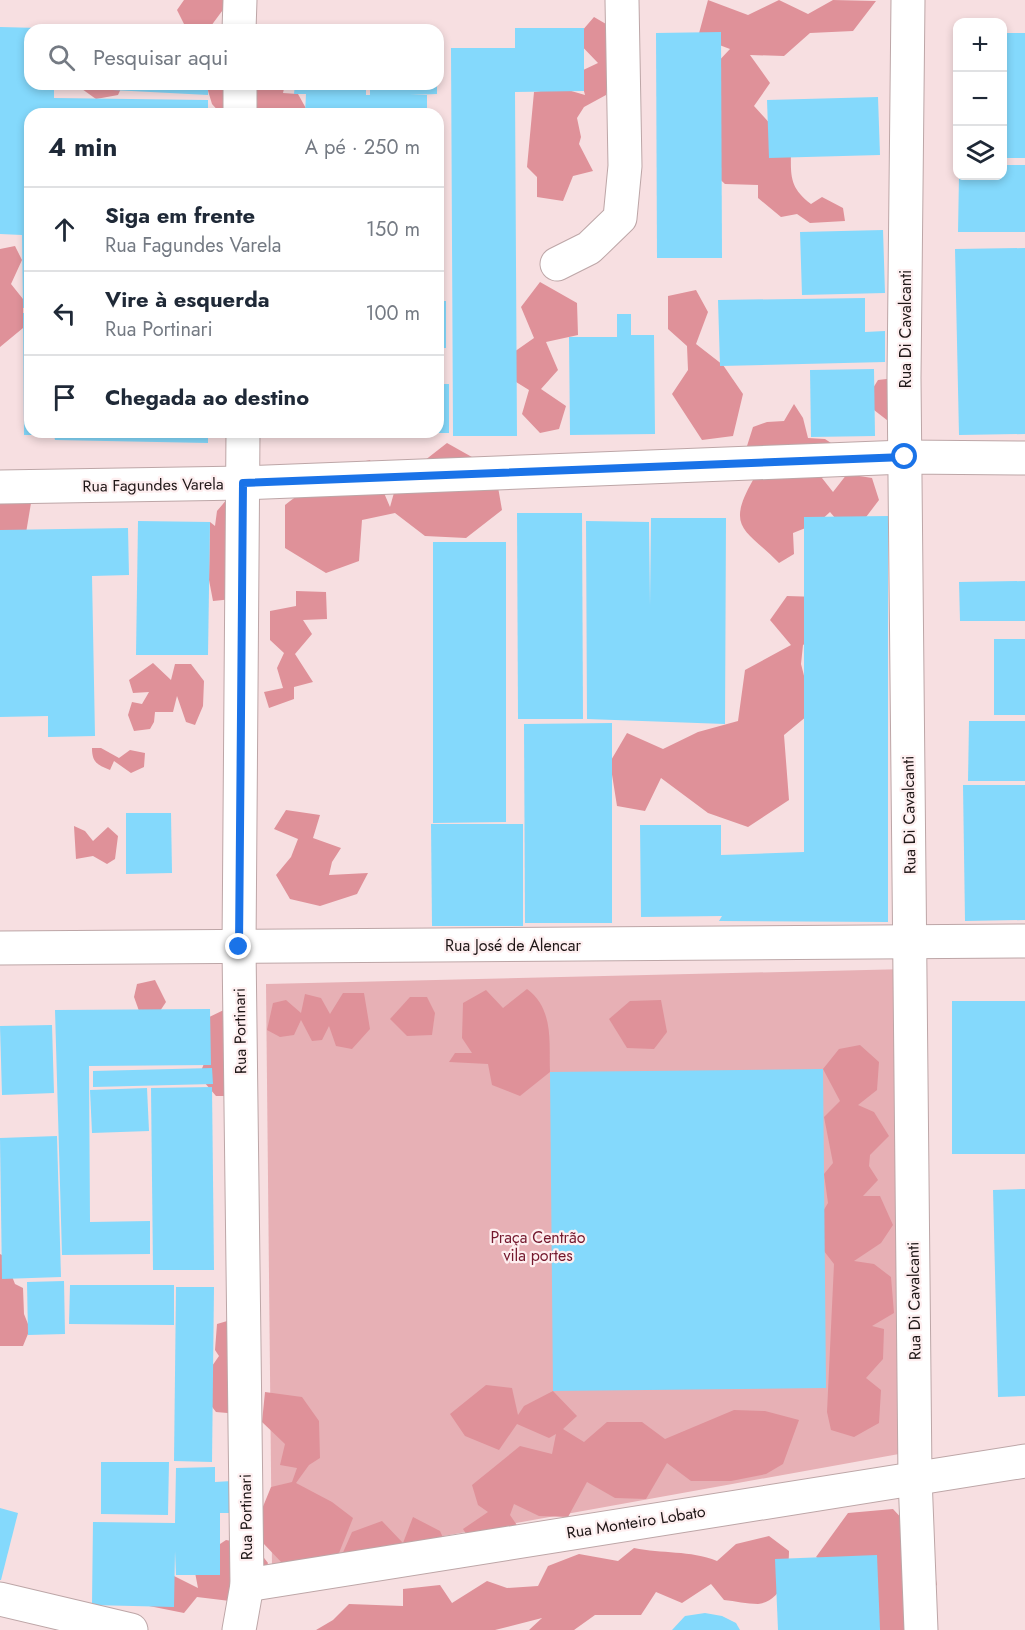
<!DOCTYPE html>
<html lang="pt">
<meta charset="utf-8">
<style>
body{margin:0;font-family:Jost,sans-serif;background:#f6f6f7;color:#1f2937}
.controls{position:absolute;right:18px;top:18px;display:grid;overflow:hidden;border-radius:12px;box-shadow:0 3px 9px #0003}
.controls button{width:54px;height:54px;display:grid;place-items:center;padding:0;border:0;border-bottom:2px solid #e0e1e3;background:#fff;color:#1f2937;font:30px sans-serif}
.stop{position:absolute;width:18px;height:18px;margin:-14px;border:4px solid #1a73e8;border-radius:50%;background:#fff}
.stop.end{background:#1a73e8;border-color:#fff;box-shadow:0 2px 6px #0008}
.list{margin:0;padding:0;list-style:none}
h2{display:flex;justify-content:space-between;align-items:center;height:78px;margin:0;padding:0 24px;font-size:26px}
h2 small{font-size:20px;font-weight:400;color:#747a83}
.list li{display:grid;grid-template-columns:39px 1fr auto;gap:18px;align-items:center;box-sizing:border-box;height:84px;padding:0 24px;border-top:2px solid #e0e1e3}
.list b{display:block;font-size:22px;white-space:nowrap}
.list p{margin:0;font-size:20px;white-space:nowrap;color:#747a83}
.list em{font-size:20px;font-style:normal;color:#747a83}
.icon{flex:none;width:33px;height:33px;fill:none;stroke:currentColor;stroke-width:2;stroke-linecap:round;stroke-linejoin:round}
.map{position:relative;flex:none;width:1025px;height:1630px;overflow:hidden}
.search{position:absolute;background:#fff;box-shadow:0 3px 9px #0003;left:24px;top:24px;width:420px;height:66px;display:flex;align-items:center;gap:15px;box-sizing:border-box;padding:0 21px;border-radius:18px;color:#747a83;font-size:22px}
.panel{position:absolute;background:#fff;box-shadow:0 3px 9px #0003;left:24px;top:108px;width:420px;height:330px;border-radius:18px}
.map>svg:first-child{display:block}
.green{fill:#e7b0b5}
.forest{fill:#df9199}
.building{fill:#84d9fc}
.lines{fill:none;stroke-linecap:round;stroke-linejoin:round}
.minor-casing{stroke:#bda6a7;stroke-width:35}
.minor{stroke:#fff;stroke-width:33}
.route{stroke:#1a73e8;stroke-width:8}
.labels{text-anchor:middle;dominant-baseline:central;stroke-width:4.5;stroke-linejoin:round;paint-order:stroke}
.street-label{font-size:16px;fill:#1e1616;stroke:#feeff0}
.park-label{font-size:16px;fill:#73182d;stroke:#feeff0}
</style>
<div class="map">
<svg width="1025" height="1630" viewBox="0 0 1025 1630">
<rect width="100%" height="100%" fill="#f7dfe1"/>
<polygon class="green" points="908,969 899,1454 272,1567 266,984"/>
<g class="forest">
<polygon points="184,0 223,0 225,7 211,26 225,30 246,30 187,30 177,10"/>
<path d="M708,0l40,15 31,-15 29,14 25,-14 43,1 -23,30 -43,2 -26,23 -34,-1 20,28 -16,23 37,41c0,27 -3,40 20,57l11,-7 21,11 2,13 -35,2 -13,-9 -16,3 -23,-19v-13l-33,-1 -27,-25 2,-78 30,-32 -32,-12z"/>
<polygon points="594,17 618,31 606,95 584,107 577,118 581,137 579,144 593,171 573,176 563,201 537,197 537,177 527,167 534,92 561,88 585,95 579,72 598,63 575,39"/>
<polygon points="75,84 123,84 118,95 96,99"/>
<polygon points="206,84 285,84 283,93 298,94 308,112 306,114 259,114 235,99 221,114 212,104"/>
<polygon points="15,246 22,260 11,284 23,299 23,328 0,347 0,249"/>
<polygon points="540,282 577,303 578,335 546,342 558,370 541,389 566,406 559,429 540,433 522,414 529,390 508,377 514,352 534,338 521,307"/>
<polygon points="696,290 708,312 696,344 723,365 743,394 733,436 702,440 672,394 688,370 687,346 668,329 668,296"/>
<polygon points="895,378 892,424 874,410 870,393 878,380"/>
<path d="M794,404l9,14 5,20 17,1 18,12 -21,27 11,14 14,-18 25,4 7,22 -19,25 -18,1 -12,-14 -12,11 -25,10 1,21 -15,9c-33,-34 -54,-34 -26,-83l20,-6 -17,-7 -9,-21 6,-19 14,-5 17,-1z"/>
<path d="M447,443l48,27 7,40 -36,28 -41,-2 -30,-23 -33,7 -3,41 -33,12 -41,-25v-43c28,-21 50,-38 85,-45l20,47 7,-25z"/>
<polygon points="0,483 32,497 26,533 0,544"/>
<polygon points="228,498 233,599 213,601 209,580 210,522 215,526 217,511"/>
<polygon points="296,591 326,592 327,619 303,620 312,634 295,654 313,682 294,687 294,699 269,708 264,692 283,688 277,668 284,653 270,640 270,611 296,606"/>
<polygon points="787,596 818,597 825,631 803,645 801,664 813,711 784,735 789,800 748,827 708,813 661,778 645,811 617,806 610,762 627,733 663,749 698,732 738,721 745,670 791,645 770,620"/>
<polygon points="153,663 171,680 175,664 191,664 204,681 203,706 195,725 186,722 177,696 173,712 155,712 154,722 150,729 134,731 128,715 132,702 142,704 149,692 133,693 129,680"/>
<path d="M92,748h9l18,10 11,-8 15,3 -1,14 -13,6 -17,-12 -4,9c-13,-5 -18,-8 -18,-22z"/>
<polygon points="286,810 320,815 313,838 341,848 332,862 329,875 368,873 357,894 320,906 290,899 276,875 291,857 298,839 274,829"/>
<polygon points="74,826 85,831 93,841 108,827 118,836 115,859 107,864 93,856 76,859"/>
<polygon points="155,980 166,1002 154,1020 143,1022 134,997 137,984"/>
<path d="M527,989c27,20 22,53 23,83l-30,24 -28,-11 -4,-21 -39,-2 6,-9h17l-10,-15 1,-35 23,-13 17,18z"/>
<polygon points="343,993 364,993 370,1029 352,1049 336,1046 329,1026 322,1040 312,1041 301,1020 294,1035 280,1037 267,1030 273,1003 286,1000 301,1013 305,994 321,998 330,1014"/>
<polygon points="410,997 427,997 435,1013 432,1035 407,1036 390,1019"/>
<polygon points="661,1000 667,1032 654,1049 627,1048 609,1019 630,1001"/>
<polygon points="230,1007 241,1096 216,1096 199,1076 205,1061 201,1021"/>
<polygon points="860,1045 879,1062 877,1090 858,1105 874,1112 889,1136 870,1155 869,1166 878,1180 863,1196 880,1196 893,1225 881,1243 854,1261 874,1264 891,1277 894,1313 872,1326 884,1329 883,1359 866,1378 881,1390 879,1423 854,1437 831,1430 827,1412 834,1264 810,1233 828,1203 824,1174 833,1163 824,1117 840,1101 823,1069 839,1049"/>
<polygon points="0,1254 4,1256 15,1284 23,1288 24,1314 30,1329 23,1346 0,1346"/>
<polygon points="234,1319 239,1414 216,1412 203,1395 210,1369 219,1356 215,1350 217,1324"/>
<polygon points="486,1385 512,1388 518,1415 524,1406 553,1391 577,1416 563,1429 584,1442 607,1422 642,1422 665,1439 734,1410 765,1411 799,1420 783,1464 766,1474 731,1481 691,1481 667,1463 646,1499 615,1498 587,1482 568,1517 539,1516 514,1504 510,1515 523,1534 476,1549 463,1529 488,1512 478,1505 472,1485 520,1446 552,1454 556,1434 549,1438 517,1424 499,1450 465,1436 450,1414"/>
<polygon points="265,1392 302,1397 319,1421 320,1458 309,1465 296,1483 332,1502 353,1518 339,1553 284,1565 263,1543 262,1509 271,1487 292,1482 297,1468 280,1465 285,1444 262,1422"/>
<polygon points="893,1509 930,1549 937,1585 916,1598 931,1630 880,1630 858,1585 816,1557 848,1513"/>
<polygon points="413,1517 440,1531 449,1551 341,1557 352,1532 382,1521 403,1543"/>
<path d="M769,1536l20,15c0,21 -6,50 -31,53 -11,0 -23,-3 -34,-4l-13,-16 -29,19 -26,-11 -15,23h-46l-21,15h-45l13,-12 -47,12h-179l17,-10 16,-16 54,2v-17l37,-4 12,18 35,-22 20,7 31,-2 10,-20 31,-12 39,7 16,-13c28,6 56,2 83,13l19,-17z"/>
<polygon points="226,1540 254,1545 268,1563 254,1594 230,1601 197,1597 184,1613 144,1605 156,1567 198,1588 193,1562"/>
</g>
<g class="building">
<polygon points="0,27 39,28 30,30 30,84 54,84 54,98 208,100 208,114 30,114 30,307 23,308 22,235 0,234"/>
<polygon points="296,27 367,27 367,30 295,30"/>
<polygon points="515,28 584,28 584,91 515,92 517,436 453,436 451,48 515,48"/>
<polygon points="721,32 722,258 657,258 656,33"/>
<rect x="1002" y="33" width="23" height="125"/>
<polygon points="112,84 208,84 208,95 112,90"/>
<polygon points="295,84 366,84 366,95 370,95 370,84 437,84 437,94 410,95 427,95 427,112 305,114 306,94 294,94"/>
<polygon points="878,97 880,155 769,158 767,100"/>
<polygon points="1002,165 1025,165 1025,232 958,232 959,176 1002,176"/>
<polygon points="883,230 885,293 802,295 800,232"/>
<polygon points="1025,248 1025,434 959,435 955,249"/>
<polygon points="865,298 865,332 885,331 885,362 720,366 718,300"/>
<rect x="438" y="301" width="8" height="47"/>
<polygon points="23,313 30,313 30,432 208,432 208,443 55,440 54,435 24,435"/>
<polygon points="617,314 631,314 631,335 654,335 655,434 570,435 569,337 617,337"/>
<polygon points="874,369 875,436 811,437 810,370"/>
<rect x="438" y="384" width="11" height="49"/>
<polygon points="517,513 582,513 583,719 518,719"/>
<polygon points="888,516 888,922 719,921 722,916 641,917 640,825 721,825 721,855 804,852 804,517"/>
<polygon points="651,518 726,518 725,724 587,719 586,521 649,522 650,606"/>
<polygon points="138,521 210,522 208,655 136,655"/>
<polygon points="128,528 129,575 92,576 95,736 48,737 48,716 0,717 0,530"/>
<polygon points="433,542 506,542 506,822 433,823"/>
<polygon points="1025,581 1025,621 960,621 959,582"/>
<rect x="994" y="639" width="31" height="76"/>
<polygon points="969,721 1025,721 1025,781 968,781"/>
<polygon points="612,723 612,923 525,923 524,724"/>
<polygon points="963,785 1025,785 1025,920 965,921"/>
<polygon points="126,813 171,813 172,873 126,874"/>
<polygon points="431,824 523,824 523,926 432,926"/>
<rect x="952" y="1001" width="73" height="153"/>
<polygon points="210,1009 211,1065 89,1066 90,1222 150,1221 150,1254 62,1255 55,1010"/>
<polygon points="52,1025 54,1093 2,1095 0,1026"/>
<polygon points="212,1068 213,1084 93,1087 93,1071"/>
<polygon points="823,1069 826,1388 553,1391 550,1072"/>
<polygon points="212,1087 214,1270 153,1270 151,1088"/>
<polygon points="147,1088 149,1131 92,1133 90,1090"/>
<polygon points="57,1136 61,1277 2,1279 0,1138"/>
<polygon points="1025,1189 1025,1396 998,1397 993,1190"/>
<polygon points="64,1281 65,1334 28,1335 27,1282"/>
<polygon points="70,1285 174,1285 174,1325 69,1324"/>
<polygon points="176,1287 214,1287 212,1462 174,1461"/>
<polygon points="101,1462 169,1462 168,1515 101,1514"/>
<polygon points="215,1467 215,1482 232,1481 232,1513 220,1513 220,1575 176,1575 175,1551 174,1607 92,1605 93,1522 175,1523 176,1468"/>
<polygon points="0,1508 18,1513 1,1580 0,1580"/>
<polygon points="877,1555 880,1630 778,1630 775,1559"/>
<polygon points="705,1613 722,1616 736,1623 740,1630 672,1630 685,1616"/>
</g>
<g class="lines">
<g class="minor-casing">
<g id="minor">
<polyline points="908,0 904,378 915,1477 921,1630"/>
<polyline points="239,30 240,0"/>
<polyline points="240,84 240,114"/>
<polyline points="557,264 589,248 620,218 625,166 622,0"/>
<polyline points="0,487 243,483 905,457 1025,458"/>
<polyline points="0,948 1025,941"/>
<polyline points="247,1585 1025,1461"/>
<polyline points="0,1599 131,1630"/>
<polyline points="239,1630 247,1585 239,947 243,432"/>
</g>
</g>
<use href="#minor" class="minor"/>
</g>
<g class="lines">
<polyline class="route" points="239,947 243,483 905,457"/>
</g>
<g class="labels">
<g class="street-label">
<text transform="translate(905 329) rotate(-90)">Rua Di Cavalcanti</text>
<text transform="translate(153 485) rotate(-1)">Rua Fagundes Varela</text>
<text transform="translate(909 815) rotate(-91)">Rua Di Cavalcanti</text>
<text x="513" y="945">Rua José de Alencar</text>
<text transform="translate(240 1031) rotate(-91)">Rua Portinari</text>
<text transform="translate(914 1301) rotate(-91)">Rua Di Cavalcanti</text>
<text transform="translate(246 1517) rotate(-91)">Rua Portinari</text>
<text transform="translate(636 1522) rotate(-9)">Rua Monteiro Lobato</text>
</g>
<g class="park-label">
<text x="538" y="1237">Praça Centrão<tspan x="538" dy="18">vila portes</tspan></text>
</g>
</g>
</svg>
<div class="controls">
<button>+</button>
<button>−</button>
<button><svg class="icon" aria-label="layers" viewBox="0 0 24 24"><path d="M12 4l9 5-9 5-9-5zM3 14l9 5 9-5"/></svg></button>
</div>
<div class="stop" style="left:905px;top:457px"></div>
<div class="stop end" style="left:239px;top:947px"></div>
<div class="search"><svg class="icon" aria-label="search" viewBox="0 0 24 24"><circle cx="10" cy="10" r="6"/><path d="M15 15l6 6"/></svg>Pesquisar aqui</div>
<section class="panel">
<h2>4 min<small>A pé · 250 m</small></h2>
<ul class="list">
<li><svg class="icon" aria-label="ahead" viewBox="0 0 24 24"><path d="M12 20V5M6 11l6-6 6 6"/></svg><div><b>Siga em frente</b><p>Rua Fagundes Varela</p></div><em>150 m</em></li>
<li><svg class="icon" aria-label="left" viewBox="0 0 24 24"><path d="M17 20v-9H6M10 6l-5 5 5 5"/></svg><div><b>Vire à esquerda</b><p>Rua Portinari</p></div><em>100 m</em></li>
<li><svg class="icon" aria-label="arrive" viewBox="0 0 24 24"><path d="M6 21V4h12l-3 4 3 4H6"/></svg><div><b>Chegada ao destino</b></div></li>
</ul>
</section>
</div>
